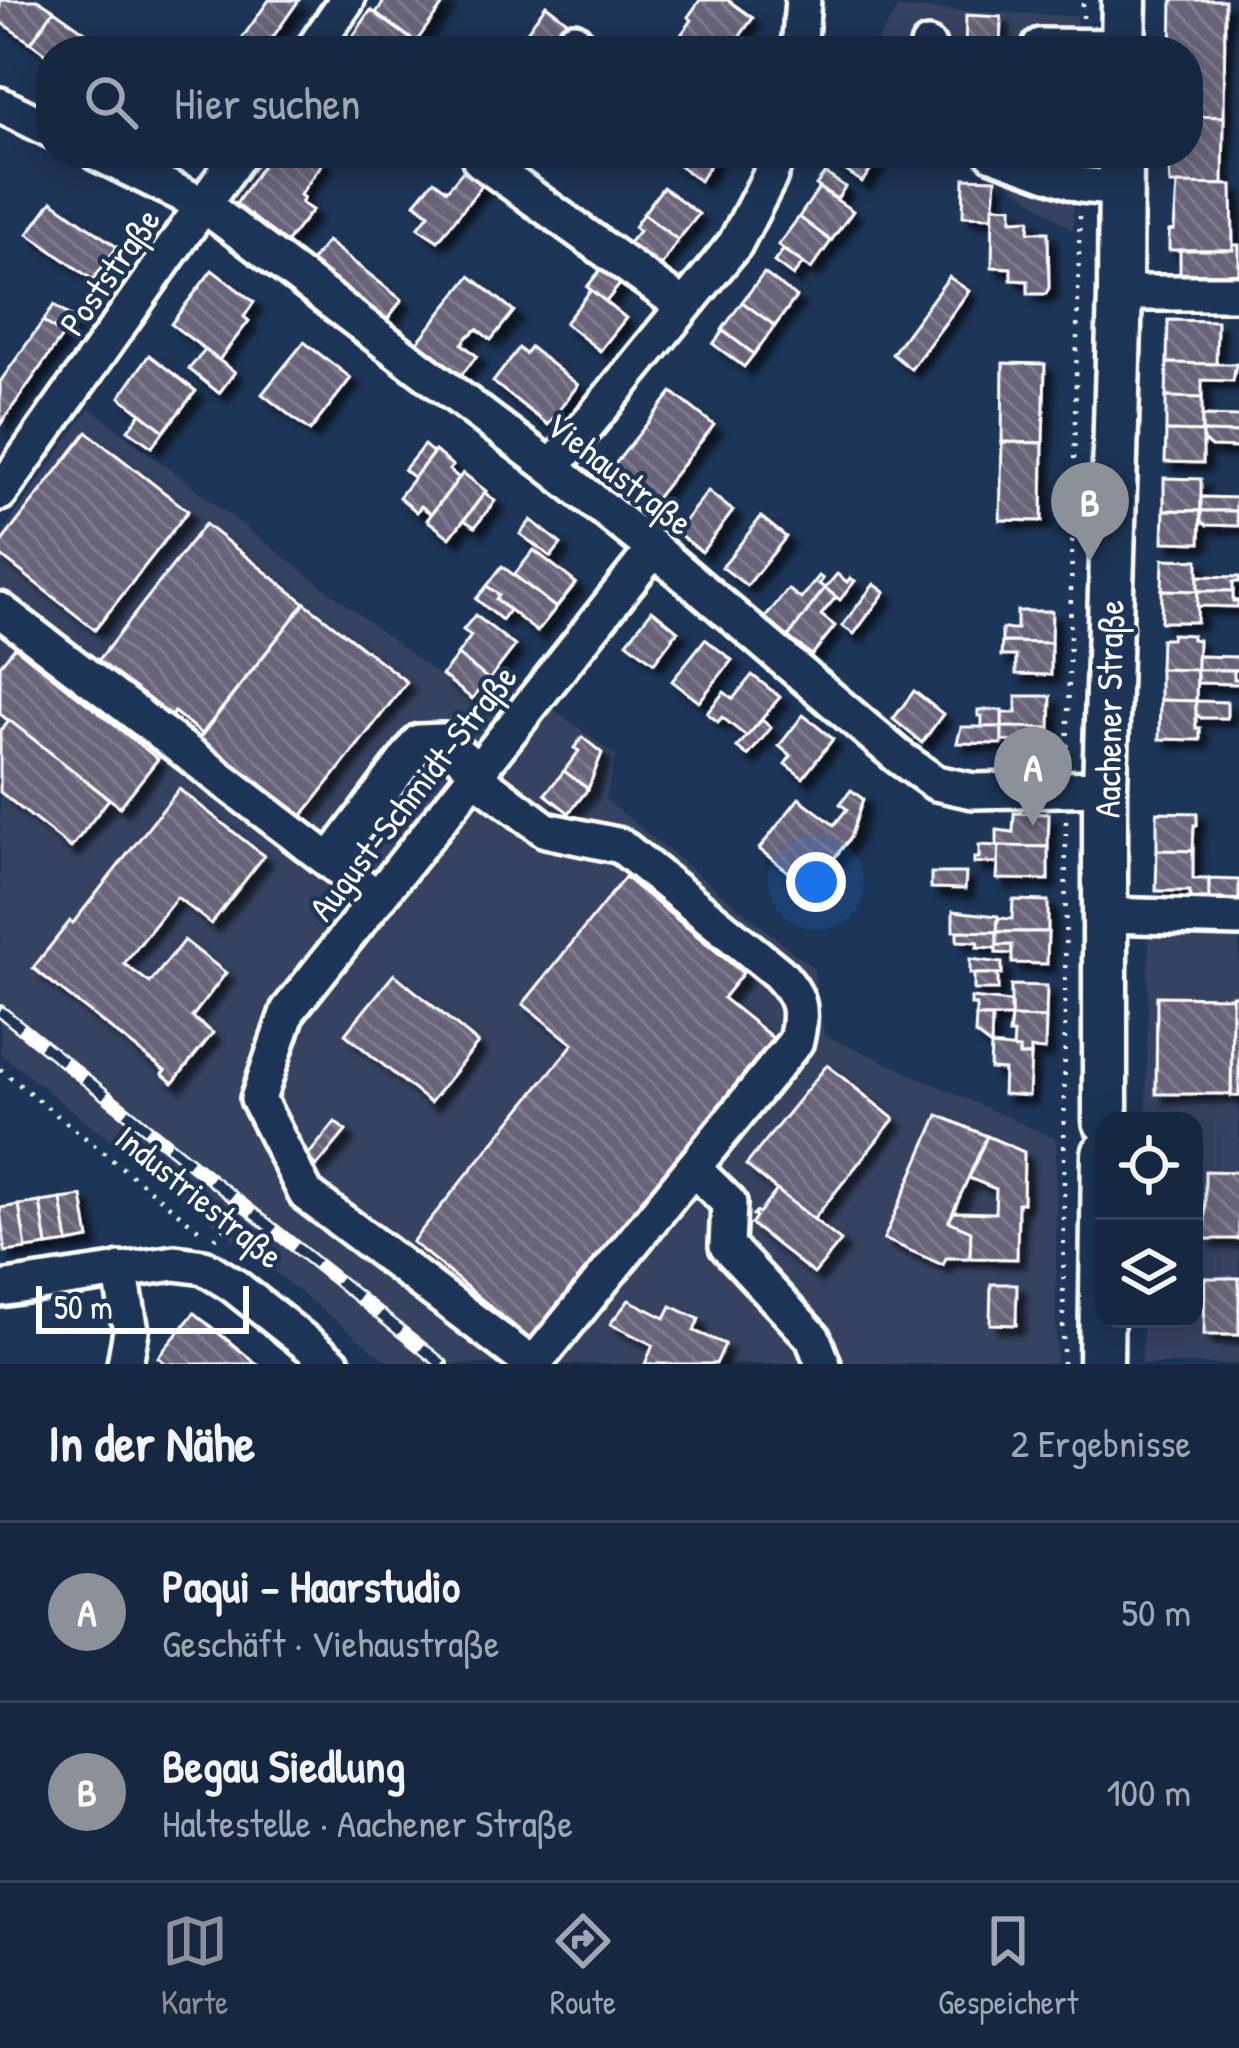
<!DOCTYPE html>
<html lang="de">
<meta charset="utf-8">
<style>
body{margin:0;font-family:"Patrick Hand",sans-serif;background:#1f3048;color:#f1f3f6}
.controls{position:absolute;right:36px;bottom:36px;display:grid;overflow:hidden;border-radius:24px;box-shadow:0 6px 30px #0003}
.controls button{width:108px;height:108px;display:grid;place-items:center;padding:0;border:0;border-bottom:3px solid #35445a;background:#162841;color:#f1f3f6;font:60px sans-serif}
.scale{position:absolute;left:36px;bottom:30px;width:213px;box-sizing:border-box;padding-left:12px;border:6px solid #fff;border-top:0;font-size:33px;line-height:42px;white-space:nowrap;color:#fff;-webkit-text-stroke:9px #1d3557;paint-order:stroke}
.you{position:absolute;left:816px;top:882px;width:42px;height:42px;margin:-30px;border:9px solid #fff;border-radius:50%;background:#1a73e8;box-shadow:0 0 0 18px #1a73e833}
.badge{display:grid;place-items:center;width:78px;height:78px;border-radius:50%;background:#8c9099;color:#fff;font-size:39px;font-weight:700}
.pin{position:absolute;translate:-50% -99px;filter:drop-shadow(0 3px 6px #0008)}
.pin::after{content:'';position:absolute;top:63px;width:42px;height:36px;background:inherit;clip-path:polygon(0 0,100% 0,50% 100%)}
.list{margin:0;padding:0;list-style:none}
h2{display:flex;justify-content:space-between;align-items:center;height:156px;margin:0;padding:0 48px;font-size:51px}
h2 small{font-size:39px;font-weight:400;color:#9ea6b1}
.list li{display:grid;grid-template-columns:78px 1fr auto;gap:36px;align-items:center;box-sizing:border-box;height:180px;padding:0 48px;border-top:3px solid #35445a}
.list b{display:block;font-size:45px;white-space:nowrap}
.list p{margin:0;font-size:39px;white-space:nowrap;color:#9ea6b1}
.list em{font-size:39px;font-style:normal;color:#9ea6b1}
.icon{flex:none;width:66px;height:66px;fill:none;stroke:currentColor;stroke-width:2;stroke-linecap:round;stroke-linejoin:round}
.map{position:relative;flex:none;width:1239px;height:1364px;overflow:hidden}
.search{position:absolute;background:#162841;box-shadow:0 6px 30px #0003;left:36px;right:36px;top:36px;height:132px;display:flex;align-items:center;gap:30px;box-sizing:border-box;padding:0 42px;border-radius:48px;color:#9ea6b1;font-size:45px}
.sheet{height:516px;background:#162841}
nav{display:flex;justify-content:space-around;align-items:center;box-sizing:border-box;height:168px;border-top:3px solid #35445a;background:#162841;font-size:33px;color:#9ea6b1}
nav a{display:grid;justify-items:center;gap:6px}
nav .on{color:#8c9099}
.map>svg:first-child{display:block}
.built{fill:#344361}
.building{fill:url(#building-back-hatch);stroke:#fff;stroke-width:3;filter:url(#shadow)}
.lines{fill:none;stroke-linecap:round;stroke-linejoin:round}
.minor-casing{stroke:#fff;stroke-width:42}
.major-casing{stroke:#fff;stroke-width:51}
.path{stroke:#fff;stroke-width:4.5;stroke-dasharray:3 9;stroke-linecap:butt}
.minor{stroke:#1d3557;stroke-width:33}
.major{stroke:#1d3557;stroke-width:42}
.rail-casing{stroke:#fff;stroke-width:14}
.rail{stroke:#1d3557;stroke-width:9;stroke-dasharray:27;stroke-linecap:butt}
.labels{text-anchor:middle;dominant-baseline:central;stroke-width:9;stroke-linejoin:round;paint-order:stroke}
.street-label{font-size:36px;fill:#fff;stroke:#1d3557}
</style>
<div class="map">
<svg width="1239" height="1364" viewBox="0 0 1239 1364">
<defs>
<pattern id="building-back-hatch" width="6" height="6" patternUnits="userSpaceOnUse" patternTransform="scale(3)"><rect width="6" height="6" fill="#696479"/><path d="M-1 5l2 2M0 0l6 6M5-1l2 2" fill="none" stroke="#807b8d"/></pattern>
<filter id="shadow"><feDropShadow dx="8" dy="8" stdDeviation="3" flood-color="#0009"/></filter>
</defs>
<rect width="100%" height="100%" fill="#1d3557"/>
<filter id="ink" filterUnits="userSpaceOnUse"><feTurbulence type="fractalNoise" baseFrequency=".00833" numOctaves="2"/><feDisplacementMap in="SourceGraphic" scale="24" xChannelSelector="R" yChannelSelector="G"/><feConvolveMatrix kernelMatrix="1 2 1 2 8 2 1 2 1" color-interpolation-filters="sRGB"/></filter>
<g filter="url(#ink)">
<g class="built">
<polygon points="898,8 1077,16 1076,51 871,51"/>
<polygon points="969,153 1074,153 1073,231"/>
<polygon points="90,408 489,714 519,683 616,756 605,799 813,968 824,1035 1056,1139 1056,1364 390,1364 0,1053 0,536"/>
<polygon points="1149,934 1239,936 1239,1364 1142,1364 1143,1319 1194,1319 1194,1121 1146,1121"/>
</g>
<g class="building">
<polygon points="0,0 39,0 54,10 31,43 0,22"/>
<polygon points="269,0 299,0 263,51 233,51"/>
<polygon points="385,0 446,0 416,42 376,13"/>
<polygon points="700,0 728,0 753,18 731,48 725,44 720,51 686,51 675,43 692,20 688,17"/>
<polygon points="1172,0 1225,0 1224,117 1188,116 1188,51 1171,51"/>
<polygon points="546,5 567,21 545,51 513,51"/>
<polygon points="54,10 112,51 51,51 51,58 31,43"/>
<polygon points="371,10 412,40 404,51 343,51"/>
<polygon points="966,15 1001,17 1000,51 965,51"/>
<polygon points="1188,116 1224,117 1223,185 1170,184 1168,153 1188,153"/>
<polygon points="271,153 313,153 324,161 300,195 304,198 301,203 312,210 286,243 236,204"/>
<polygon points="663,153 717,153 700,181"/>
<polygon points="829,153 883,153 862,182 826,157"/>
<polygon points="469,164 488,178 438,241 418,228 429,214 415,203 434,180 447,190"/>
<polygon points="825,173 845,187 837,199 816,185"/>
<polygon points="964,178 996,179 993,217 963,216"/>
<polygon points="1177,184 1232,185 1233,250 1169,250 1169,231 1174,230"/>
<polygon points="663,187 699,214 678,240 643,214"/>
<polygon points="819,188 853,211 831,241 799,217"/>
<polygon points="52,201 117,247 93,280 28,234"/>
<polygon points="993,206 1012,207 1012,220 1030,219 1029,232 1048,232 1049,288 1046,294 1028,294 1028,281 1011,280 1011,268 992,267"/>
<polygon points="643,214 678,240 660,268 624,241 629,243 639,231 634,227"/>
<polygon points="799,217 831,241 811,269 778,245"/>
<polygon points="327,241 402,300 386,321 311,262"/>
<polygon points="1233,245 1239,245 1239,277 1180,273 1180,250 1233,250"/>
<polygon points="783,250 803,263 793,276 774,262"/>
<polygon points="605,264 624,279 606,302 587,287"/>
<polygon points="212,270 254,302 244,317 249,321 219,360 171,324"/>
<polygon points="764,273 796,297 775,326 742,302"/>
<polygon points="470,276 514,311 491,340 477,329 467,337 462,344 477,356 459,378 416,344"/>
<polygon points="949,277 969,291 911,369 892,354"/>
<polygon points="591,290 626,318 600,351 565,323"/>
<polygon points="742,302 775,326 754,354 722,330"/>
<polygon points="54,305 74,319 63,335 43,321"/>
<polygon points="1168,320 1217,321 1216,364 1167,363"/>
<polygon points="43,321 63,335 0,425 0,382"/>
<polygon points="723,331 754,354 744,367 713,344"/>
<polygon points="304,342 351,378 310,431 262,394"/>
<polygon points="530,347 578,385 548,425 493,382 519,348 525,354"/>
<polygon points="205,350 235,372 219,393 189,369"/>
<polygon points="149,355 196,391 164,431 120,397"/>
<polygon points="1003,363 1045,364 1043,443 1002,442"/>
<polygon points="1167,363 1216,364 1236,364 1233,381 1202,380 1202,398 1166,397"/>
<polygon points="672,392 714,425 654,501 612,468"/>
<polygon points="1166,397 1202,398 1202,432 1166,431"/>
<polygon points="141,413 164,431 152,447 128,430"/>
<polygon points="1202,416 1239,417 1239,433 1202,432"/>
<polygon points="1166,431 1203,432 1203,463 1165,462"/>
<polygon points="87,432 188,511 95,630 0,555 0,544"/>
<polygon points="1203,432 1239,433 1239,448 1211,447 1203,440"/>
<polygon points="1002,442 1043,443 1042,521 1000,520"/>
<polygon points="424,445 433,453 414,478 404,470"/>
<polygon points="435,451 453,466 449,470 459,478 431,514 421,506 417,512 399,497"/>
<polygon points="463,473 486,491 450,538 427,520"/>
<polygon points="1164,478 1201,479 1201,511 1164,510"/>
<polygon points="708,491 733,511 702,552 676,532"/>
<polygon points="485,493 495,501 475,527 464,520"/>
<polygon points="1201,497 1239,498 1239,503 1236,503 1236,511 1201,511"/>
<polygon points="1164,510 1201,511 1200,543 1163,542"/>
<polygon points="1201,511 1236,511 1239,526 1206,525 1201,521"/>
<polygon points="761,517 786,537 747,586 722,567"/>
<polygon points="531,520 561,544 551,557 520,534"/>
<polygon points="205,524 305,603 202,734 174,712 166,723 94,666"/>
<polygon points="534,550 576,583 556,608 514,575"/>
<polygon points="1163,559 1198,560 1198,591 1162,590"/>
<polygon points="502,566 556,608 537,632 496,599 499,595 487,586"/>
<polygon points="837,574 847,582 850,578 855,581 840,600 825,588"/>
<polygon points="819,576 823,579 819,584 825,588 788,637 765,618 788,589 801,599"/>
<polygon points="1198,576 1239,577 1239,582 1233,582 1233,591 1198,591"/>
<polygon points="874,584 885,592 854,634 842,626"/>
<polygon points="487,586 499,595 496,599 509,610 502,620 476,599"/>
<polygon points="825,588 836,597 821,615 835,626 812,655 788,637"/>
<polygon points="1162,590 1198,591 1197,622 1161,622"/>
<polygon points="1198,591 1233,591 1233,601 1238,601 1238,607 1197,606"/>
<polygon points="305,603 407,682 296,824 194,745"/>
<polygon points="652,610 678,631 654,663 627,642"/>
<polygon points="1017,611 1052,611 1051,643 1002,642 1002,629 1017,629"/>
<polygon points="475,615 515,646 489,680 457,655 471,636 463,630"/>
<polygon points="1172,634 1192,635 1192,639 1198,640 1197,670 1160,669 1161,639 1171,639"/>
<polygon points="705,639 732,660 699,702 672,681"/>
<polygon points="1002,642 1051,643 1051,675 1016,674 1016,656 1001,656"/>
<polygon points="15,647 158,759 120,807 0,714 0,665"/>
<polygon points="458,655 488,679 472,699 442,675"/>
<polygon points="1197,656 1239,657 1239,670 1197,670"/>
<polygon points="1160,669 1197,670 1196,701 1160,700"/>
<polygon points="1197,670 1234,670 1234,679 1239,679 1239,684 1197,683"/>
<polygon points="752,675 780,697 747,737 722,717 718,722 707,713 724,692 733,699"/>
<polygon points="914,691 943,714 922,743 893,719"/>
<polygon points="1016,696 1051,696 1050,728 1002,727 1002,713 1016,713"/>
<polygon points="1160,700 1196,701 1196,728 1200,728 1200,740 1159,739"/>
<polygon points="1196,701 1227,702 1227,718 1201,718 1196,714"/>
<polygon points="978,710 1002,710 1002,727 982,727 982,716 978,716"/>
<polygon points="803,715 833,739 803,778 785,764 791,756 779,746"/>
<polygon points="9,720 109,799 71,848 0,792 0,731"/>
<polygon points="762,720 771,728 748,756 737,747"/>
<polygon points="961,727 1002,727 1002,744 957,743"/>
<polygon points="1002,727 1050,728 1050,760 1015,760 1016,742 1002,741"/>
<polygon points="582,737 602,753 588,789 564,771 579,751 574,748"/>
<polygon points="564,771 588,789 569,813 545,794"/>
<polygon points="179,789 264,856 211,924 177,897 124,964 150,983 184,940 226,973 192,1017 213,1033 173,1083 162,1074 165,1071 33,968 70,921 73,923"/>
<polygon points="851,790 863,799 850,838 810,889 759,849 799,798 834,825 847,809 840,804"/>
<polygon points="1157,812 1197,813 1197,825 1194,825 1193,851 1157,850"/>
<polygon points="1014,813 1049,814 1048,847 997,846 997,830 1013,832"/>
<polygon points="979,845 999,846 998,863 974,863 974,858 979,858"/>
<polygon points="999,846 1048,847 1048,880 997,879"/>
<polygon points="1157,850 1193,851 1193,879 1209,879 1209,902 1190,901 1190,891 1156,891"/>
<polygon points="931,873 966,873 965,889 931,888"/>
<polygon points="625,877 743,973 723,998 773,1038 530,1339 412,1242 573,1044 523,1004"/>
<polygon points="1209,879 1239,880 1239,902 1209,902"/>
<polygon points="1013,900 1048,901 1048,932 997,932 998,918 1012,919"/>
<polygon points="953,911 998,916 997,932 953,931"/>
<polygon points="957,931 997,932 997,945 1012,945 1012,954 996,953 996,948 977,947 978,942 957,941"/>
<polygon points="997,932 1048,932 1047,964 1012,963 1012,945 997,945"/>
<polygon points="970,959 1002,963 1002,974 970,974"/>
<polygon points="394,974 478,1043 430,1103 345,1034"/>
<rect x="974" y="974" width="24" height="16"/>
<polygon points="1011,985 1047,986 1046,1018 1011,1017"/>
<polygon points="1232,995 1239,995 1239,1096 1231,1096"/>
<polygon points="1157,996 1232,997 1231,1094 1156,1094"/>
<polygon points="971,998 1011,1002 1011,1017 976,1017 976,1005 971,1005"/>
<polygon points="976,1017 992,1017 991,1046 975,1034"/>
<polygon points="1011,1017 1046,1018 1045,1050 1031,1049 1031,1056 1019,1056 1019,1049 1013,1049 1014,1034 1009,1034"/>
<polygon points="991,1046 1019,1049 1019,1056 1031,1056 1029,1096 1003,1094 1004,1070 990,1069"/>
<polygon points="827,1065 894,1119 813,1220 746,1165"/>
<polygon points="938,1115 987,1136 949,1221 971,1231 970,1258 946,1258 943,1265 884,1239"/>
<polygon points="335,1122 346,1131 317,1166 306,1158"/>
<polygon points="987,1136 1024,1152 1023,1203 1018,1203 1017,1259 970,1258 971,1231 949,1221 954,1212 995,1213 996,1189 969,1178"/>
<polygon points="1205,1171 1239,1172 1239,1239 1205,1239"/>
<polygon points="777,1190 841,1241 814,1274 751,1224 756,1217 753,1215 756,1212 759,1213"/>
<polygon points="82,1196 89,1239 68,1243 61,1199"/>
<polygon points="61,1199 68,1243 47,1246 40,1202"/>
<polygon points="40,1202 47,1246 26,1249 19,1205"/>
<polygon points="19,1205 26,1249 5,1252 0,1208"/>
<polygon points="1205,1278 1239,1278 1239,1335 1204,1335"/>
<polygon points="991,1284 1017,1284 1016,1325 990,1324"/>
<polygon points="629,1300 665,1318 671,1306 699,1319 694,1331 725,1344 716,1364 645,1364 653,1345 610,1324"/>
<polygon points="194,1313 257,1364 166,1364 158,1357"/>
</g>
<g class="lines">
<g class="minor-casing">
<g id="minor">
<polyline points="312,51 347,0"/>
<polyline points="565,51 574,40"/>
<polyline points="799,51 803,0"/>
<polyline points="927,51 928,46"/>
<polyline points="1040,51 1040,46 1123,47"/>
<polyline points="0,105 51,130"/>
<polyline points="97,153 204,205 552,468 654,549 899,757 936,783 973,791 1105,788"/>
<polyline points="485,153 480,160 682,305"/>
<polyline points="993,153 1081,185 1121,189"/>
<polyline points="1120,293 1239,293"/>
<polyline points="552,468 735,244 769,178 778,153"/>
<polyline points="0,493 240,153"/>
<polyline points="0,610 378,898"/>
<path d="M474,776l72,54 75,16 157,127c23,24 25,36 18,68l-262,323"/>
<polyline points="330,861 419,742 443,741 478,771"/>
<polyline points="1105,915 1239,919"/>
<polyline points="693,1168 729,1203 727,1246 813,1338 823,1364"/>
<polyline points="120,1270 131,1331 125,1364"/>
<polyline points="0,1289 175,1263 204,1267 233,1285 333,1364"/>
<polyline points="531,1364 306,1194 258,1099 288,1011 654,549"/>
</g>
</g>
<g class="major-casing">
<g id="major">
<polyline points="1123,51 1124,0"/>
<polyline points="1105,1121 1105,788 1120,293 1121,153"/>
<polyline points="1101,1364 1104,1154"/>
</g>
</g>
<g class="path">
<polyline points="1083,18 1083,0"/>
<polyline points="1067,759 1080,213"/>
<polyline points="0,1069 203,1233"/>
<polyline points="215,1239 231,1221"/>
<polyline points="1063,1364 1066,819"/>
</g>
<use href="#minor" class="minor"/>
<use href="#major" class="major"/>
<g class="rail-casing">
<polyline id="rail" points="0,1011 442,1364"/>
</g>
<use href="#rail" class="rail"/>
</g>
</g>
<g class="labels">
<g class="street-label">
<text transform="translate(109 271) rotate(-55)">Poststraße</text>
<text transform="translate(620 473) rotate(38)">Viehaustraße</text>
<text transform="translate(1108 709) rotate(-89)">Aachener Straße</text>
<text transform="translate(412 792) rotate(-52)">August-Schmidt-Straße</text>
<text transform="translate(200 1196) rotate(39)">Industriestraße</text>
</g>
</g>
</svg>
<div class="controls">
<button><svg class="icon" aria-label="locate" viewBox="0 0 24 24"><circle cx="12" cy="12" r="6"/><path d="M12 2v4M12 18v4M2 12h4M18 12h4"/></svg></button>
<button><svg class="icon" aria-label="layers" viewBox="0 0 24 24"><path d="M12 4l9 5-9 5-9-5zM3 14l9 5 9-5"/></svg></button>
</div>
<div class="scale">50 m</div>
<div class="you"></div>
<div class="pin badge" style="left:1033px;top:826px">A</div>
<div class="pin badge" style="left:1090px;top:561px">B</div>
<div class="search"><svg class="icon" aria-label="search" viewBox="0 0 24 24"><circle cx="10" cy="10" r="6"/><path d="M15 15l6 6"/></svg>Hier suchen</div>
</div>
<section class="sheet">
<h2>In der Nähe<small>2 Ergebnisse</small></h2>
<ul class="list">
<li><span class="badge">A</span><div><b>Paqui – Haarstudio</b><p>Geschäft · Viehaustraße</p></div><em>50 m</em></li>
<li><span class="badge">B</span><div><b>Begau Siedlung</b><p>Haltestelle · Aachener Straße</p></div><em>100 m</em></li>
</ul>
</section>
<nav>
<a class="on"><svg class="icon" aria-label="map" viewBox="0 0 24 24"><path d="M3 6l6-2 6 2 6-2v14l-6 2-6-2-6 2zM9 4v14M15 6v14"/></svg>Karte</a>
<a><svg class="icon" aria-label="directions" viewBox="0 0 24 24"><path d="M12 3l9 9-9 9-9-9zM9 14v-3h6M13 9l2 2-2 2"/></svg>Route</a>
<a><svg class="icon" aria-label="saved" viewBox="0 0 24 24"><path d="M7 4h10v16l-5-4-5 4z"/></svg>Gespeichert</a>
</nav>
